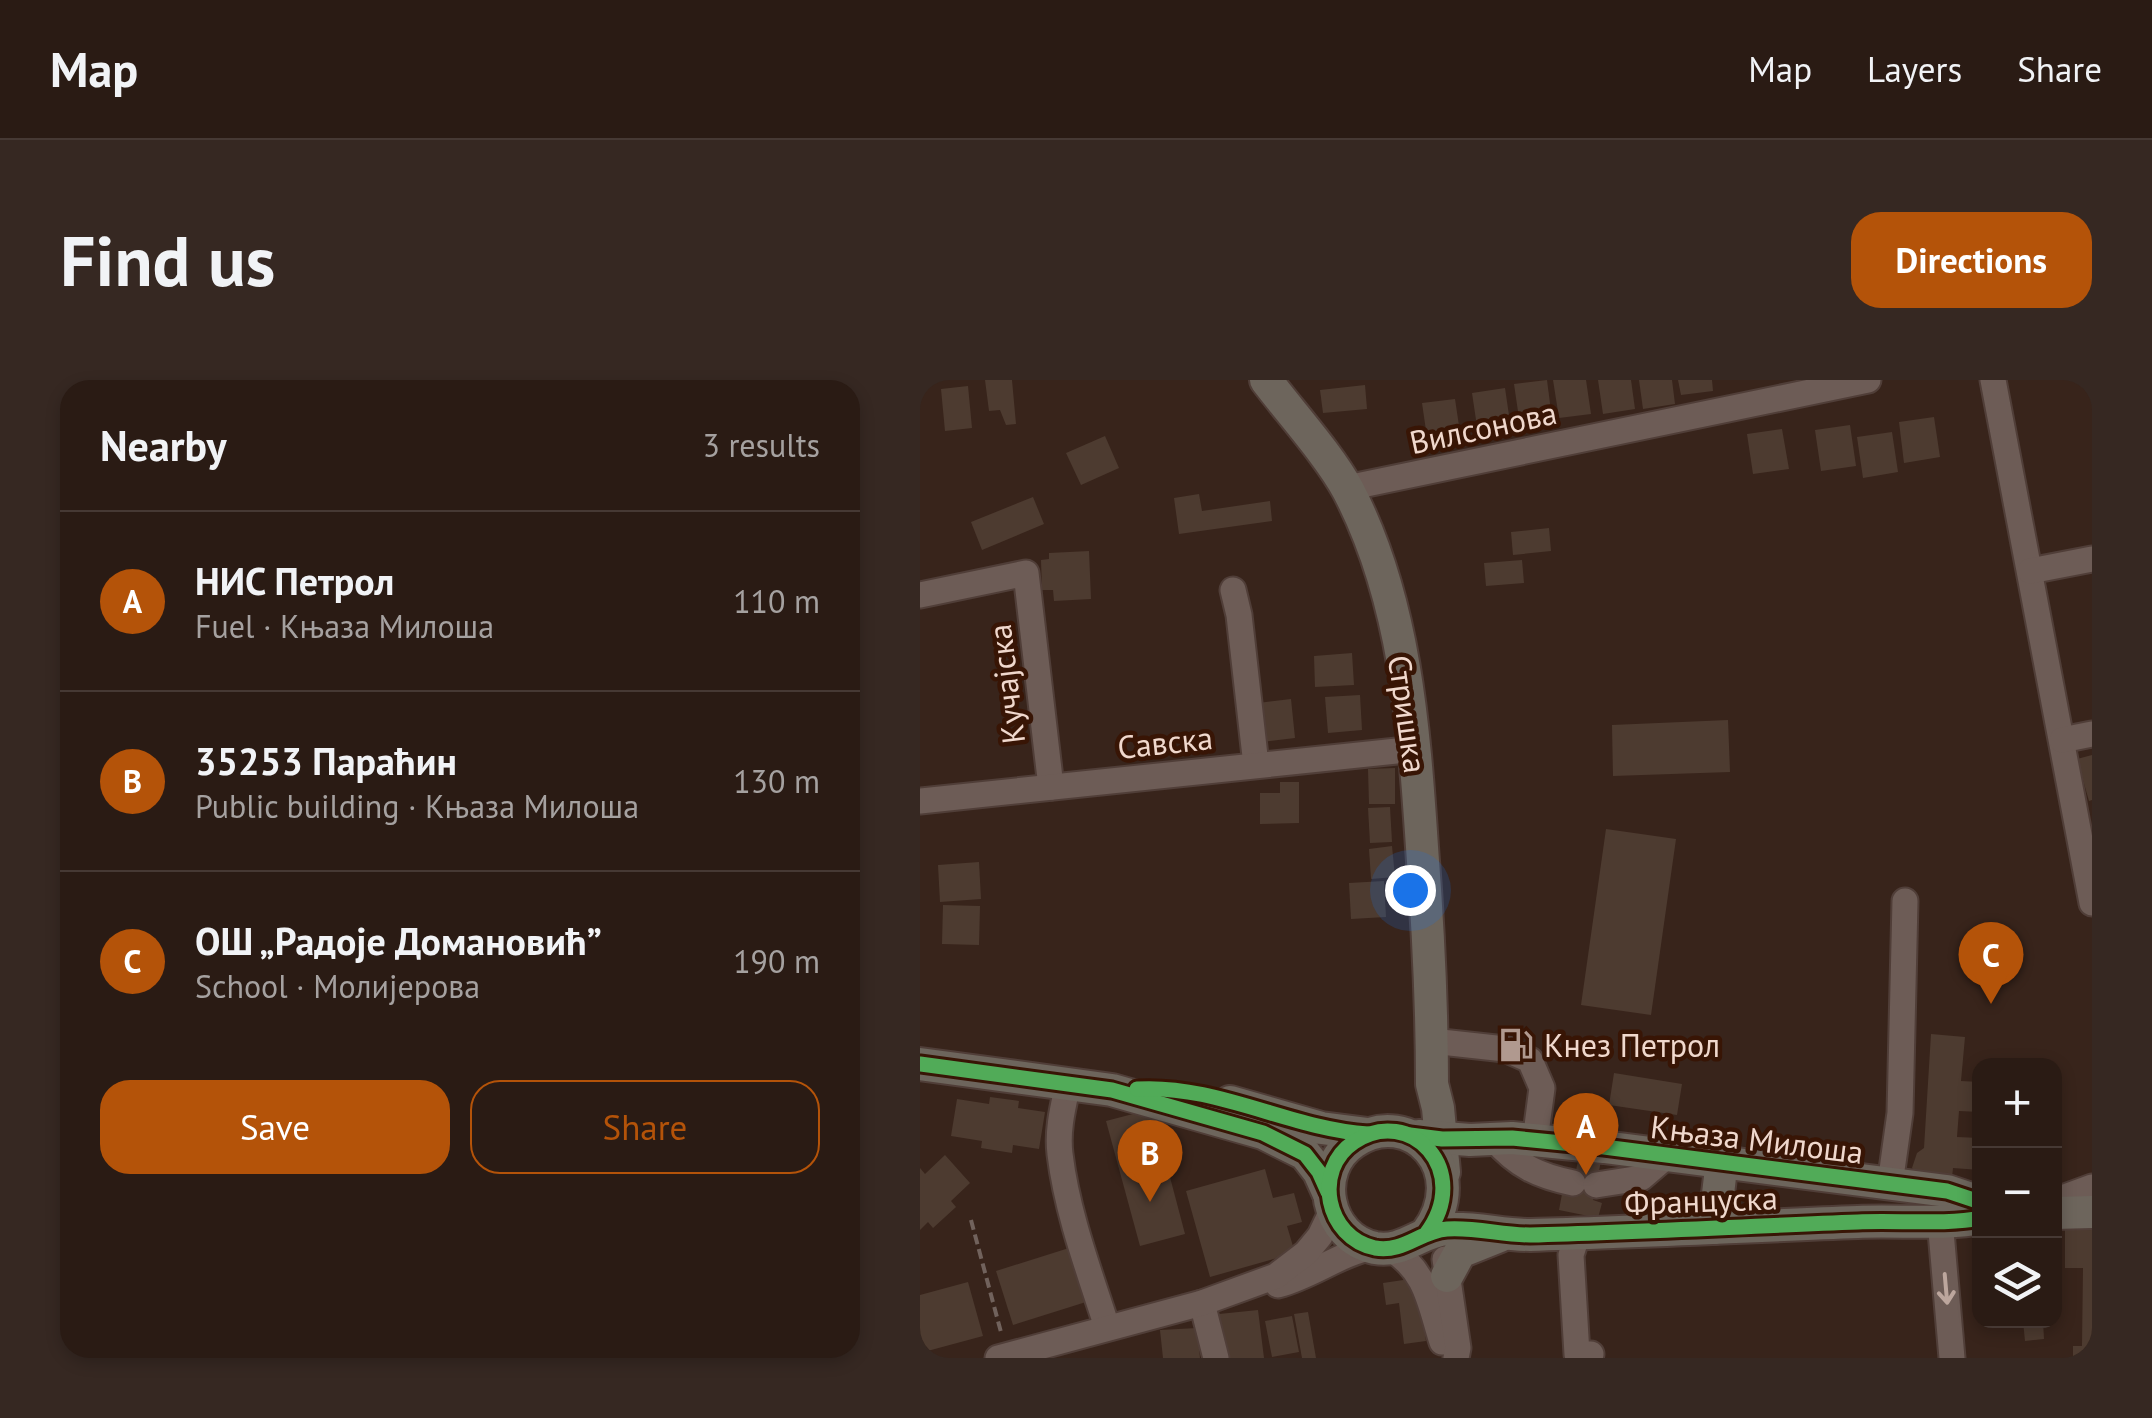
<!DOCTYPE html>
<meta charset="utf-8">
<style>
body{margin:0;font-family:"PT Sans",sans-serif;background:#362822;color:#f1f3f6}
.controls{position:absolute;right:30px;bottom:30px;display:grid;overflow:hidden;border-radius:20px;box-shadow:0 5px 15px #0003}
.controls button{width:90px;height:90px;display:grid;place-items:center;padding:0;border:0;border-bottom:2px solid #463934;background:#2a1b14;color:#f1f3f6;font:50px sans-serif}
.you{position:absolute;left:490px;top:510px;width:35px;height:35px;margin:-25px;border:8px solid #fff;border-radius:50%;background:#1a73e8;box-shadow:0 0 0 15px #1a73e833}
.badge{display:grid;place-items:center;width:65px;height:65px;border-radius:50%;background:#b45309;color:#fff;font-size:32px;font-weight:700}
.pin{position:absolute;translate:-50% -82px;filter:drop-shadow(0 2px 5px #0008)}
.pin::after{content:'';position:absolute;top:52px;width:35px;height:30px;background:inherit;clip-path:polygon(0 0,100% 0,50% 100%)}
.list{margin:0;padding:0;list-style:none}
h2{display:flex;justify-content:space-between;align-items:center;height:130px;margin:0;padding:0 40px;font-size:42px}
h2 small{font-size:32px;font-weight:400;color:#a5a1a0}
.list li{display:grid;grid-template-columns:65px 1fr auto;gap:30px;align-items:center;box-sizing:border-box;height:180px;padding:0 40px;border-top:2px solid #463934}
.list b{display:block;font-size:38px;white-space:nowrap}
.list p{margin:0;font-size:32px;white-space:nowrap;color:#a5a1a0}
.list em{font-size:32px;font-style:normal;color:#a5a1a0}
.actions{display:flex;gap:20px;padding:30px 40px}
.actions a{flex:1;padding:22px 0;border:2px solid #b45309;border-radius:30px;text-align:center;font-size:35px;color:#b45309}
.actions .main{background:#b45309;color:#fff}
.icon{flex:none;width:55px;height:55px;fill:none;stroke:currentColor;stroke-width:2;stroke-linecap:round;stroke-linejoin:round}
.map{position:relative;flex:none;width:1172px;height:978px;overflow:hidden;border-radius:30px}
header{display:flex;align-items:center;gap:60px;box-sizing:border-box;height:140px;padding:0 50px;background:#2a1b14;border-bottom:2px solid #463934}
header strong{font-size:48px}
nav{display:flex;gap:55px;margin-inline-start:auto;font-size:35px}
.intro{display:flex;align-items:center;justify-content:space-between;box-sizing:border-box;height:240px;padding:0 60px}
h1{margin:0;font-size:70px}
.button{padding:25px 45px;border-radius:30px;background:#b45309;color:#fff;font-size:35px;font-weight:700}
main{display:flex;gap:60px;padding:0 60px}
aside{flex:1;background:#2a1b14;border-radius:30px;box-shadow:0 5px 15px #0003}
.map>svg:first-child{display:block}
.building{fill:#4d3b30}
.lines{fill:none;stroke-linecap:round;stroke-linejoin:round}
.minor-casing{stroke:#503e38;stroke-width:29}
.major-casing{stroke:#503e38;stroke-width:36}
.path{stroke:#71625c;stroke-width:4;stroke-dasharray:10 5;stroke-linecap:butt}
.minor{stroke:#6d5c56;stroke-width:25}
.major{stroke:#6d655c;stroke-width:32}
.cycleway-casing{stroke:#381505;stroke-width:21}
.cycleway{stroke:#51ab58;stroke-width:15}
.oneway{stroke:#bca69d}
.labels{text-anchor:middle;dominant-baseline:central;stroke-width:9;stroke-linejoin:round;paint-order:stroke}
.street-label{font-size:32px;fill:#f0d8cd;stroke:#381505}
.poi-label{font-size:32px;fill:#f0d8cd;stroke:#381505;text-anchor:start}
</style>
<header>
<strong>Map</strong>
<nav><a>Map</a><a>Layers</a><a>Share</a></nav>
</header>
<div class="intro"><h1>Find us</h1><a class="button">Directions</a></div>
<main>
<aside>
<h2>Nearby<small>3 results</small></h2>
<ul class="list">
<li><span class="badge">A</span><div><b>НИС Петрол</b><p>Fuel · Књаза Милоша</p></div><em>110 m</em></li>
<li><span class="badge">B</span><div><b>35253 Параћин</b><p>Public building · Књаза Милоша</p></div><em>130 m</em></li>
<li><span class="badge">C</span><div><b>ОШ „Радоје Домановић”</b><p>School · Молијерова</p></div><em>190 m</em></li>
</ul>
<div class="actions"><a class="main">Save</a><a>Share</a></div>
</aside>
<div class="map">
<svg width="1172" height="978" viewBox="0 0 1172 978">
<rect width="100%" height="100%" fill="#38241b"/>
<g class="building">
<polygon points="65,0 92,0 96,44 86,45 80,30 69,31"/>
<polygon points="627,0 633,47 601,52 594,4"/>
<polygon points="633,0 666,0 671,34 639,38"/>
<polygon points="678,0 711,0 715,29 683,34"/>
<polygon points="719,0 752,0 755,24 723,29"/>
<polygon points="758,0 792,0 793,11 761,15"/>
<polygon points="445,5 447,29 403,33 400,10"/>
<polygon points="48,6 52,48 25,51 21,9"/>
<polygon points="585,8 592,56 559,60 552,13"/>
<polygon points="535,19 542,66 509,71 502,23"/>
<polygon points="1014,37 1020,77 984,83 979,42"/>
<polygon points="930,45 936,86 901,91 895,50"/>
<polygon points="862,49 869,89 833,94 827,54"/>
<polygon points="972,52 978,92 943,98 937,57"/>
<polygon points="185,56 199,88 161,105 146,73"/>
<polygon points="279,114 282,131 350,121 352,141 259,154 254,118"/>
<polygon points="113,117 124,144 62,170 51,142"/>
<polygon points="629,148 631,171 593,175 591,152"/>
<polygon points="169,171 171,219 134,221 133,210 122,210 121,180 129,179 129,173"/>
<polygon points="602,180 604,203 566,206 564,183"/>
<polygon points="432,273 434,305 395,307 394,276"/>
<polygon points="440,315 442,350 408,353 405,317"/>
<polygon points="371,319 375,358 342,362 338,323"/>
<polygon points="808,340 810,392 693,396 692,345"/>
<polygon points="1172,375 1172,420 1169,421 1157,379"/>
<polygon points="475,388 475,424 449,424 448,389"/>
<polygon points="360,402 379,402 379,443 340,444 340,413 360,413"/>
<polygon points="470,427 472,462 450,463 448,428"/>
<polygon points="686,449 756,459 731,635 661,625"/>
<polygon points="472,466 475,497 451,499 449,469"/>
<polygon points="59,482 61,519 20,522 18,485"/>
<polygon points="464,501 466,537 431,539 429,503"/>
<polygon points="23,525 60,526 59,565 22,564"/>
<polygon points="1011,654 1045,657 1041,701 1060,702 1060,732 1039,731 1037,757 1060,758 1060,790 1033,788 1032,798 997,794 992,788 997,773 1004,768"/>
<polygon points="694,693 762,704 757,735 689,725"/>
<polygon points="70,717 99,721 98,728 125,732 119,769 93,765 92,773 61,768 62,761 31,756 37,719 69,724"/>
<polygon points="232,729 265,854 220,866 186,741"/>
<polygon points="25,775 50,803 31,821 36,827 13,848 8,842 0,850 0,788 5,794"/>
<polygon points="659,777 681,781 673,820 682,823 678,838 639,830 642,814 650,816"/>
<polygon points="345,789 353,818 374,813 382,842 367,846 375,873 290,897 266,811"/>
<polygon points="1145,845 1172,845 1172,978 1153,978 1153,966 1162,966 1163,888 1145,888"/>
<polygon points="149,868 166,922 93,945 76,891"/>
<polygon points="490,899 492,915 499,914 506,961 484,964 479,923 466,925 463,903"/>
<polygon points="48,902 63,956 0,973 0,915"/>
<polygon points="338,930 344,978 308,978 299,934"/>
<polygon points="388,932 396,978 382,978 374,934"/>
<polygon points="372,936 379,972 352,977 345,941"/>
<polygon points="1103,941 1123,941 1124,959 1105,961"/>
<polygon points="277,948 280,978 243,978 240,950"/>
</g>
<g class="lines">
<g class="minor-casing">
<g id="minor">
<polyline points="1073,0 1172,523"/>
<polyline points="427,108 948,0"/>
<polyline points="1110,191 1172,179"/>
<polyline points="313,210 319,235 336,385"/>
<polyline points="0,215 106,193 131,407"/>
<polyline points="1142,360 1172,354"/>
<polyline points="0,421 496,369"/>
<polyline points="512,661 585,669 610,680 622,708 615,761"/>
<path d="M148,704c-5,23 -11,46 -8,70 7,59 29,117 47,173"/>
<path d="M574,759c23,27 45,37 79,44"/>
<polyline points="970,804 980,733 985,521"/>
<polyline points="676,805 721,798 749,774"/>
<polyline points="1134,821 1172,807"/>
<polyline points="1020,840 1032,978"/>
<polyline points="658,853 651,875 657,974 671,974"/>
<path d="M471,869c36,22 39,56 51,93"/>
<polyline points="525,879 538,968 536,978"/>
<path d="M358,905c34,-9 61,-31 94,-38"/>
<polyline points="282,923 296,978"/>
<polyline points="78,978 282,923 356,896 386,873 400,856 412,831"/>
</g>
</g>
<g class="major-casing">
<g id="major">
<path d="M346,0c25,33 63,75 82,110 57,109 66,237 74,357 6,79 10,158 10,237l6,24 6,64"/>
<polyline points="0,684 192,710 343,753 385,774 399,792 408,812"/>
<polyline points="310,722 401,748 448,754"/>
<polyline points="499,756 550,760 592,758 684,767 1027,811 1060,822"/>
<polyline points="1134,833 1172,832"/>
<polyline points="794,848 802,780"/>
<path d="M506,854c48,-63 -16,-130 -72,-92 -42,28 -28,96 21,106 29,5 45,-17 72,-19 28,-2 55,6 83,6 110,-3 219,-9 328,-13 34,-2 91,3 122,-4"/>
<polyline points="527,896 540,872 580,856"/>
</g>
</g>
<polyline class="path" points="51,840 82,956"/>
<use href="#minor" class="minor"/>
<use href="#major" class="major"/>
<g class="cycleway-casing">
<g id="cycleway">
<polyline points="0,684 192,710 343,753 385,774 399,792 408,812"/>
<path d="M217,709c80,-5 153,40 231,45"/>
<polyline points="490,755 522,759 592,758 684,767 1027,811 1060,822"/>
<path d="M506,854c48,-63 -16,-130 -72,-92 -42,28 -28,96 21,106 29,5 45,-17 72,-19 28,-2 55,6 83,6 110,-3 219,-9 328,-13 34,-2 91,3 122,-4"/>
</g>
</g>
<use href="#cycleway" class="cycleway"/>
</g>
<defs><path id="oneway-shaft" d="M-6 0H5M1.5-3L5.5 0L1.5 3" fill="none" stroke-width="1.6" stroke-linecap="round" stroke-linejoin="round" transform="scale(2.5)"/></defs>
<use class="oneway" href="#oneway-shaft" transform="translate(1026 909) rotate(85)"/>
<defs>
<g id="fuel-bare" transform="scale(2.7)"><path d="M-5.5-6h7V0h2V4h1.3V-2.5L3-4.5l.8-.8L6-3V5H2.5V1h-1V6h-7ZM-4.2-4.7v3.2H.2V-4.7Z" fill="#b0998f" stroke="#381505" stroke-width="2.5" paint-order="stroke"/></g>
</defs>
<g fill-rule="evenodd">
<use href="#fuel-bare" x="596" y="665"/>
</g>
<g class="labels">
<g class="street-label">
<text transform="translate(563 47) rotate(-12)">Вилсонова</text>
<text transform="translate(86 304) rotate(-97)">Кучајска</text>
<text transform="translate(488 334) rotate(82)">Стришка</text>
<text transform="translate(245 362) rotate(-6)">Савска</text>
<text transform="translate(837 759) rotate(7)">Књаза Милоша</text>
<text transform="translate(781 820) rotate(-2)">Француска</text>
</g>
<g class="poi-label">
<text x="624" y="665">Кнез Петрол</text>
</g>
</g>
</svg>
<div class="controls">
<button>+</button>
<button>−</button>
<button><svg class="icon" aria-label="layers" viewBox="0 0 24 24"><path d="M12 4l9 5-9 5-9-5zM3 14l9 5 9-5"/></svg></button>
</div>
<div class="you"></div>
<div class="pin badge" style="left:666px;top:795px">A</div>
<div class="pin badge" style="left:230px;top:822px">B</div>
<div class="pin badge" style="left:1071px;top:624px">C</div>
</div>
</main>
